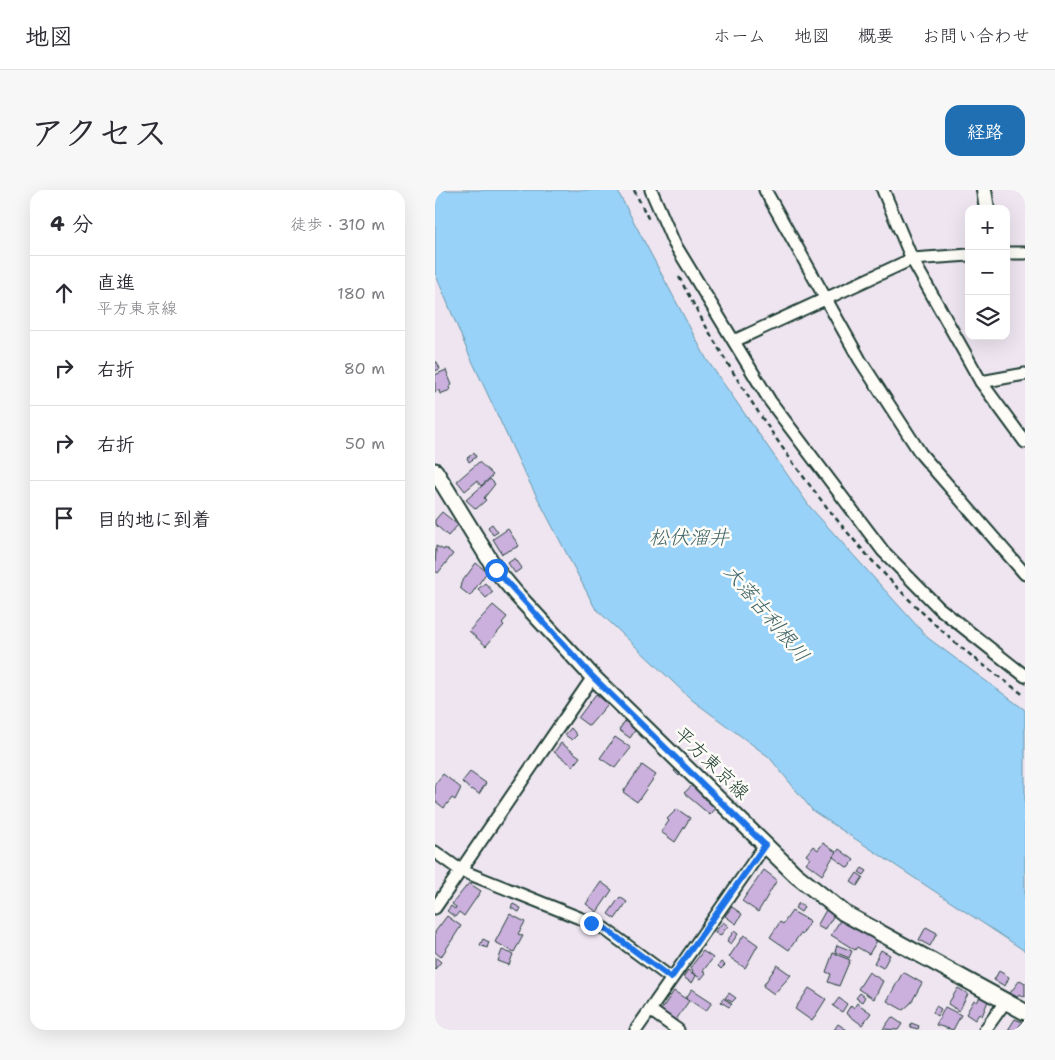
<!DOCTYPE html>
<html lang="ja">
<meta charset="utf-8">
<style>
body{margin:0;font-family:"Shantell Sans","Klee One",sans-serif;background:#f7f7f7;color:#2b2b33}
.controls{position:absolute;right:15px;top:15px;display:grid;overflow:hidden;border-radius:10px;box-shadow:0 5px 20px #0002}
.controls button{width:45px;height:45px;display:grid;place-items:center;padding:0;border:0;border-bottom:1px solid #e1e1e2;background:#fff;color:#2b2b33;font:25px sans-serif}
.stop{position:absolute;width:15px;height:15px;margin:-11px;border:4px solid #1a73e8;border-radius:50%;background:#fff}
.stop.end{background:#1a73e8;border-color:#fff;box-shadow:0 1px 5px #0008}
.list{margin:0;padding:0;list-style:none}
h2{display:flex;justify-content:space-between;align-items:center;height:65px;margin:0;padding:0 20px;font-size:21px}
h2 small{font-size:16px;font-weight:400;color:#7c7c81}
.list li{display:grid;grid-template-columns:32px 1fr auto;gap:15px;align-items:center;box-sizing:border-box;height:75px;padding:0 20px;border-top:1px solid #e1e1e2}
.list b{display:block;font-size:19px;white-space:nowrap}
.list p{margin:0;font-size:16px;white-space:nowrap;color:#7c7c81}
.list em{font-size:16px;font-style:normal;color:#7c7c81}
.icon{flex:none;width:28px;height:28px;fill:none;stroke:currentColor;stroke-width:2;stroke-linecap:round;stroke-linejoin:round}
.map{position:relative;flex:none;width:590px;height:840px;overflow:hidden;border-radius:15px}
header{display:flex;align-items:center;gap:30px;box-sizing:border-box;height:70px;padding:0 25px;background:#fff;border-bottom:1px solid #e1e1e2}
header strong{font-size:24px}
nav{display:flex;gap:28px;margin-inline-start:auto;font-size:18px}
.intro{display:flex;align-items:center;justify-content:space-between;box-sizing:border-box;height:120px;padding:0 30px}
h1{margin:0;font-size:35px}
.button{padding:12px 22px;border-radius:15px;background:#1f6fb2;color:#fff;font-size:18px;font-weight:700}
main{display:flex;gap:30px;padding:0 30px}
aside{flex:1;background:#fff;border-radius:15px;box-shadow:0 5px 20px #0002}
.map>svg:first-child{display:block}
.water{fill:#98d2f8;stroke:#6896aa}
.building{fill:#cbb0de;stroke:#1f3d34}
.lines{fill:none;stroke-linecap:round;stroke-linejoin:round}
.minor-casing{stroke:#1f3d34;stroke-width:15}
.tertiary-casing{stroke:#1f3d34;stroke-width:18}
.secondary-casing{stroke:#1f3d34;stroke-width:19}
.path{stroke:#1f3d34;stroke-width:2.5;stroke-dasharray:5 4;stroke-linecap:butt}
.minor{stroke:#fdfcf7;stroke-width:11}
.tertiary{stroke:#fdfcf7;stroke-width:14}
.secondary{stroke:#fdfcf7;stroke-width:15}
.route{stroke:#1a73e8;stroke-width:6}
.labels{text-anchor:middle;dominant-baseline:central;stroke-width:5;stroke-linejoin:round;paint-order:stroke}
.street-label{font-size:19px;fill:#1f3d34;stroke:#fdfcf7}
.water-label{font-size:20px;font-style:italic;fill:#3d6265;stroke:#fdfcf7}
</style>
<header>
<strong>地図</strong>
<nav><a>ホーム</a><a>地図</a><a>概要</a><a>お問い合わせ</a></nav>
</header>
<div class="intro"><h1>アクセス</h1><a class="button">経路</a></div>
<main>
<aside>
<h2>4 分<small>徒歩 · 310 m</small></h2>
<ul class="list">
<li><svg class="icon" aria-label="ahead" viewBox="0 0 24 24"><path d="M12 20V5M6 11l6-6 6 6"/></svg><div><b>直進</b><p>平方東京線</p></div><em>180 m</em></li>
<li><svg class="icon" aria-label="right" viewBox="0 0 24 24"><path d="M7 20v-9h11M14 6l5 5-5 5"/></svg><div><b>右折</b></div><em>80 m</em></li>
<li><svg class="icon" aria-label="right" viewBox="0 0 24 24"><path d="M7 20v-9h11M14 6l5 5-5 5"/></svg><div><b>右折</b></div><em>50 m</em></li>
<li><svg class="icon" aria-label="arrive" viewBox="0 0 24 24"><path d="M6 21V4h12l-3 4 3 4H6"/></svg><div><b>目的地に到着</b></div></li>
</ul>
</aside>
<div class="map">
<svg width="590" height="840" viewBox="0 0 590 840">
<rect width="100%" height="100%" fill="#eee5f0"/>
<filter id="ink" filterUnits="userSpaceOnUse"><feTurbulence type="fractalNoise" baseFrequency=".02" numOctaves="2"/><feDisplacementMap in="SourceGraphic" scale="10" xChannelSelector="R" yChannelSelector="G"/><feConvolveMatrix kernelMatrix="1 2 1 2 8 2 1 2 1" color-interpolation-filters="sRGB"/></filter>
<g filter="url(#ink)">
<polygon class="water" points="0,0 182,0 272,170 375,317 493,448 590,520 590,761 378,621 334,567 257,510 160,418 88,280 32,160 0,83"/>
<g class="building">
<polygon points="0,172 2,172 5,179 0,181"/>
<polygon points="11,180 17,195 14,197 15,200 5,204 4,200 0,202 0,185"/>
<polygon points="39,263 41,267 34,272 32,268"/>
<polygon points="44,272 58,285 46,296 42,291 30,301 22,291"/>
<polygon points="55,289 60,294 49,308 51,310 41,319 31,310"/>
<polygon points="7,322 23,335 13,346 0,334 0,330"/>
<polygon points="57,334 63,342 58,345 53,337"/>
<polygon points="73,339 84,356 67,364 58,349"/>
<polygon points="1,356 9,360 10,358 18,364 3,383 0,381"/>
<polygon points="80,368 87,378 80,383 73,373"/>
<polygon points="41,373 52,382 35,406 25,398 26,393"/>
<polygon points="50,393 58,402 51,408 43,399"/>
<polygon points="58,415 72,427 67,433 69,435 51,456 34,441"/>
<polygon points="161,504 173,514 154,536 143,528"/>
<polygon points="192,528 203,536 195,548 184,540"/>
<polygon points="136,538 142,545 137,550 130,545"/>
<polygon points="180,547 196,558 180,578 165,568"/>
<polygon points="126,553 145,567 138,576 119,562"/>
<polygon points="207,575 221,585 202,612 188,602"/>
<polygon points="243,576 248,581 244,586 239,581"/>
<polygon points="35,582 51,593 44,604 37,599 36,600 27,592"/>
<polygon points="8,584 26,598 20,610 17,608 9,618 0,611 0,594"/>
<polygon points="261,592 284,615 275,625 249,603"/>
<polygon points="299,592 305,599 298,605 292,599"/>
<polygon points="242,619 255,628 240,652 226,642 234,631 232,629"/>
<polygon points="388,653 401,662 387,685 371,673 375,668 371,665 378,656 383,660"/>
<polygon points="404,659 419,670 413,678 398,667"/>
<polygon points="427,678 432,681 429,685 424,682"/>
<polygon points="329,680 342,690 323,722 307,711"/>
<polygon points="422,683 428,687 422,696 416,692"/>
<polygon points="166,692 177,700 162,722 151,714"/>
<polygon points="34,693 46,701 29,726 24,722 20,727 12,721 16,716 20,719 21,717 17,714"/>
<polygon points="185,707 192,712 180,729 173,724"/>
<polygon points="364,713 369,717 366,722 360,718"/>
<polygon points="78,714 86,718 84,722 76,718"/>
<polygon points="297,717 307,724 301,734 290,726"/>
<polygon points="391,720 399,725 390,740 382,736"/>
<polygon points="357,721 375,731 367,745 365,744 354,760 335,747 345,732 348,734"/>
<polygon points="75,724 90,732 83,744 88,746 79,762 60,752"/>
<polygon points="12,726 26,736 6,767 0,762 0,742"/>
<polygon points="406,729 421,740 422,738 443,749 434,764 422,757 420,760 396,745"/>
<polygon points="288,732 293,736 285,746 280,742"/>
<polygon points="491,737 502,743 495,756 484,750"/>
<polygon points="299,741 303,744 296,754 292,751"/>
<polygon points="309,745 323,755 310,778 294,767"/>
<polygon points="48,749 54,752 52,758 45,755"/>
<polygon points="402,755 417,761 414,768 400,762"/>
<polygon points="67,760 78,764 74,775 63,771"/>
<polygon points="446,760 455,765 448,778 439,773"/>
<polygon points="268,761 278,768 268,781 271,783 266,789 257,782 258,780 255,778"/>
<polygon points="398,763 415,770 404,796 393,792 396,784 391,782"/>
<polygon points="0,767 6,772 0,779"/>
<polygon points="286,772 290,775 286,779 283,776"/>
<polygon points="342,775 356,785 339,804 328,796"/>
<polygon points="253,780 261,786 257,793 248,787"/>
<polygon points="564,781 574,787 570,796 559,790"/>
<polygon points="434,782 448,791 439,809 423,799"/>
<polygon points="468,782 487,793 476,813 468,820 452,811"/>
<polygon points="585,790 590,793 590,807 584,804 582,807 575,803"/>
<polygon points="374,798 391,809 377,831 360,819"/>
<polygon points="523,798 533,804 524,821 513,814"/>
<polygon points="257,799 277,812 271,821 251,808"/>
<polygon points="239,801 254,811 240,831 225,821"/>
<polygon points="294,803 301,808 297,812 290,808"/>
<polygon points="425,803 430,807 427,812 421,808"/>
<polygon points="545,807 553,811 547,826 544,824 540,830 531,824 539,810 542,812"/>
<polygon points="288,808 297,814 294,817 286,812"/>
<polygon points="404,808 412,814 407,822 398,816"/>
<polygon points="422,813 436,823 427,835 411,823 416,815 419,818"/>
<polygon points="501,816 506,819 502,826 498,823"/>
<polygon points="510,817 526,825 518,840 501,835"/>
<polygon points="457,827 467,834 463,840 448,839"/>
<polygon points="580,829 587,832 582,840 573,840"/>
<polygon points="476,833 484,836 483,839 475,837"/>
<polygon points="403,834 412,840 399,840"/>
</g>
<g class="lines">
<g class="minor-casing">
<g id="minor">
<polyline points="216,0 239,53 335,211 448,361 504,418 590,486"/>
<polyline points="330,0 425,170 486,264 590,384"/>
<polyline points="448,0 477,69 546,192 590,252"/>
<polyline points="571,63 590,63"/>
<polyline points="299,151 477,69 534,65"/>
<polyline points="546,192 590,184"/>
<polyline points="0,662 25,680 167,737 236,788"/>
<polyline points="0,718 158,487"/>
<polyline points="215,820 243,840"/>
<polyline points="201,840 330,655"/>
<polyline points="550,840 570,812"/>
</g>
</g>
<g class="tertiary-casing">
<polyline id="tertiary" points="549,0 552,19"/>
</g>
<g class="secondary-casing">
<polyline id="secondary" points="0,281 61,380 82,405 158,487 361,685 409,723 590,822"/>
</g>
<g class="path">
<polyline points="199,0 215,32"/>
<path d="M244,87c70,133 158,261 271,361 24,21 50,39 75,58"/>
</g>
<use href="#minor" class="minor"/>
<use href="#tertiary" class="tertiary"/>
<use href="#secondary" class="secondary"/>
</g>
</g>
<g class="lines" filter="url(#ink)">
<polyline class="route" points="61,380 158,487 330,655 236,788 168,737 156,733"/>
</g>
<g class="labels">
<g class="street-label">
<text transform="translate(277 573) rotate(44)">平方東京線</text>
</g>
<g class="water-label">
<text x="254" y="347">松伏溜井</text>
<text transform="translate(332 423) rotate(50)">大落古利根川</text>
</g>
</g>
</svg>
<div class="controls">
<button>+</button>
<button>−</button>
<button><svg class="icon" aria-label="layers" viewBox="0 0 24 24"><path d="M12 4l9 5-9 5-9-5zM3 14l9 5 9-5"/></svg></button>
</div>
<div class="stop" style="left:61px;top:380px"></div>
<div class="stop end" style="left:156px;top:733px"></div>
</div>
</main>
